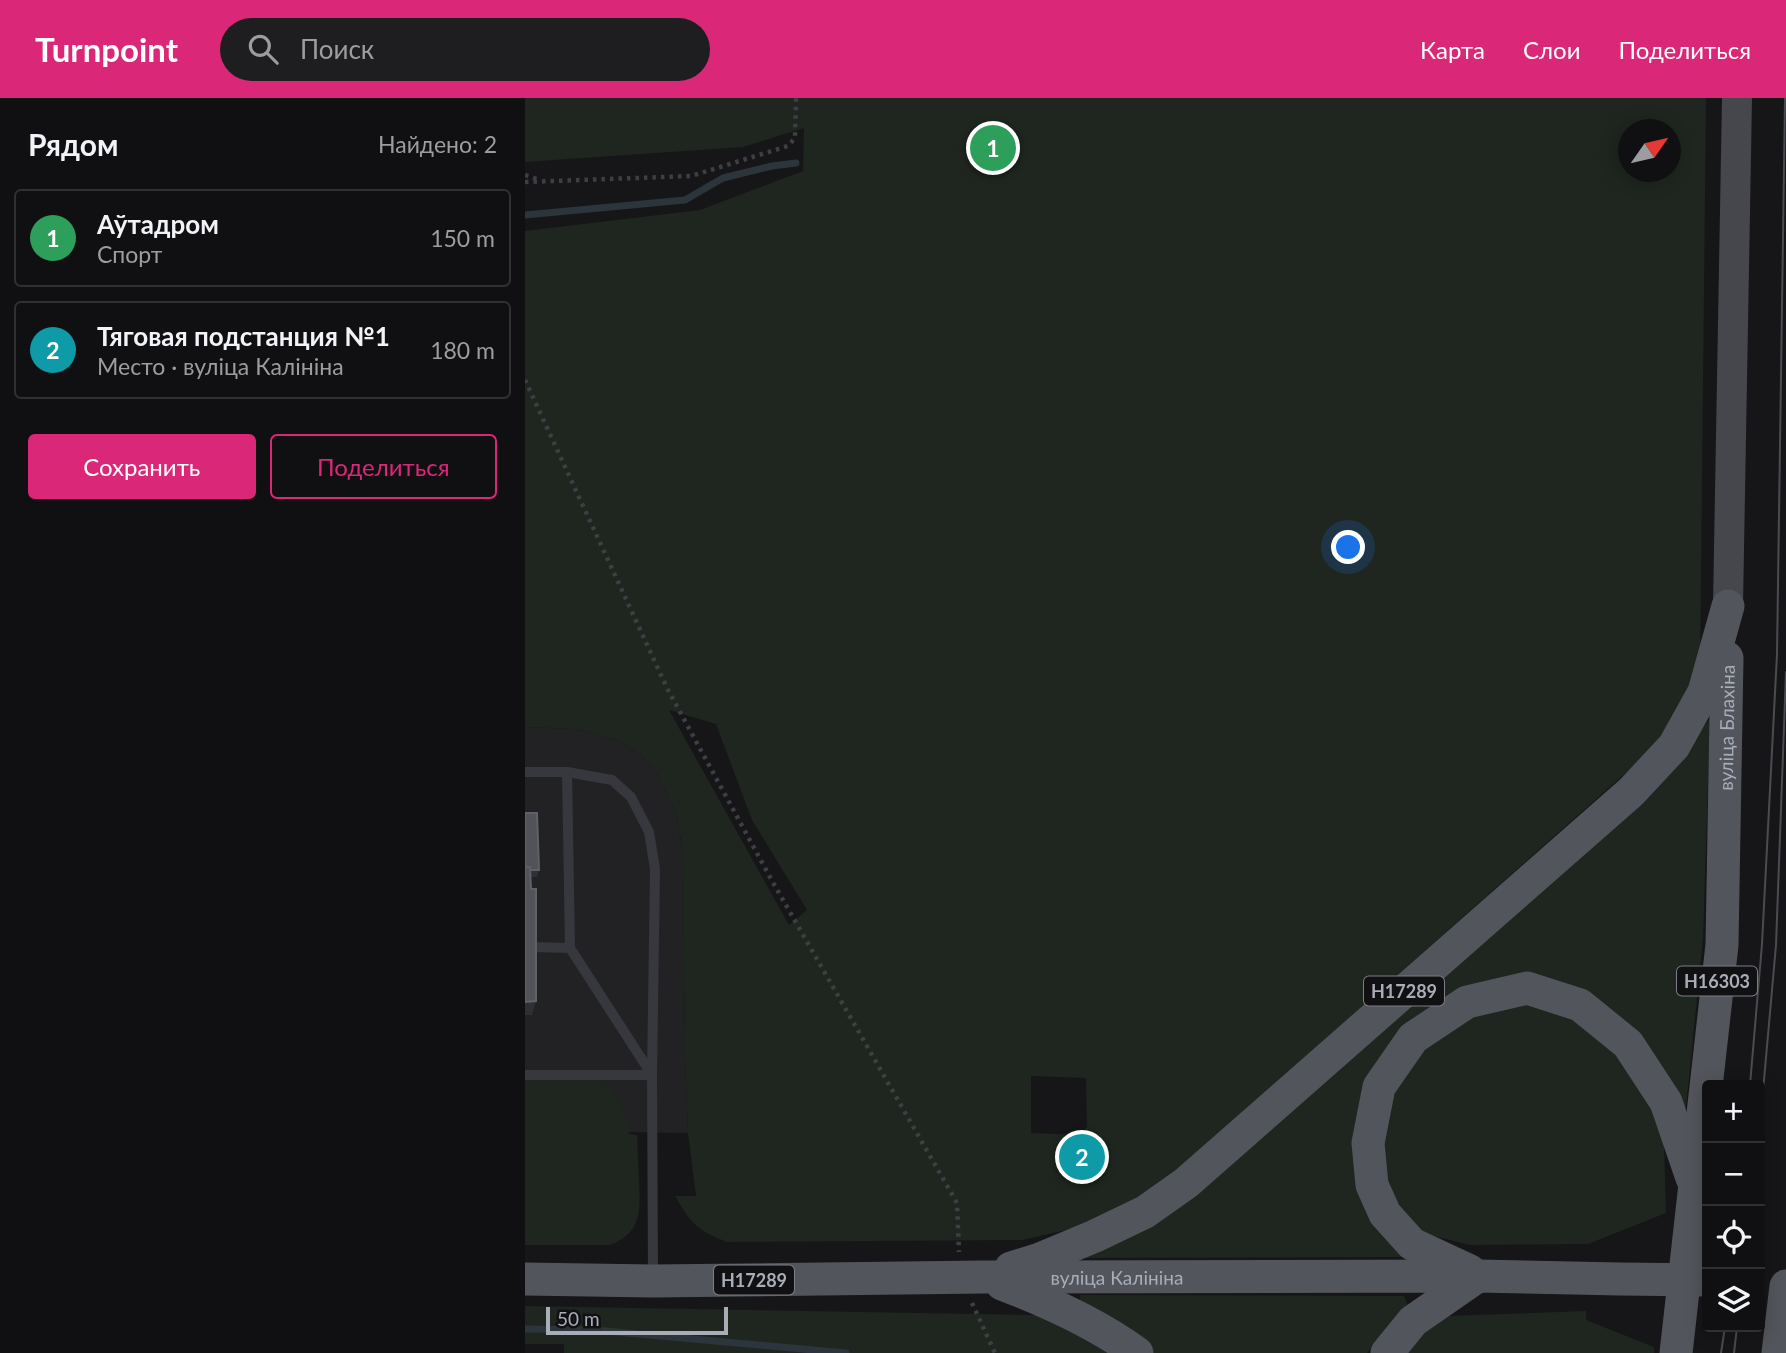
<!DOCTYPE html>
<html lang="ru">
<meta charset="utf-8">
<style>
body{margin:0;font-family:Lato,sans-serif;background:#1e1e20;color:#f1f3f6}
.controls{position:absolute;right:21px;bottom:21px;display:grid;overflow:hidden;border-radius:7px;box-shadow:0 4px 18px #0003}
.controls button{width:63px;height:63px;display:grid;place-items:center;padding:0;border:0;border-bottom:2px solid #303032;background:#101012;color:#f1f3f6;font:35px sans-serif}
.compass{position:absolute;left:1093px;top:21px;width:63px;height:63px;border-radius:50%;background:#101012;box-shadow:0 4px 18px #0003;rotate:56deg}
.scale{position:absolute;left:21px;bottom:18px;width:182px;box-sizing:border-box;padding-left:7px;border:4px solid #a8adb8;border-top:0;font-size:19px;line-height:24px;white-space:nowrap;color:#a8adb8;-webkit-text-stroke:5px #111113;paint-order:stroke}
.you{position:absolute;left:824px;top:450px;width:24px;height:24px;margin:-18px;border:5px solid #fff;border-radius:50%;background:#1a73e8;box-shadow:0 0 0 10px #1a73e833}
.badge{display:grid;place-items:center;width:46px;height:46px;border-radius:50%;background:#db2777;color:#fff;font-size:23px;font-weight:700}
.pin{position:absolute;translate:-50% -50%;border:4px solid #fff;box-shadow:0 2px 7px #0006}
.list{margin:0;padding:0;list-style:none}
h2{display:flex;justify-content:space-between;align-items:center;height:91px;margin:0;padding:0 28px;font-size:30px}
h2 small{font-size:23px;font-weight:400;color:#9c9d9f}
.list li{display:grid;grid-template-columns:46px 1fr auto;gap:21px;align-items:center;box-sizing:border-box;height:98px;margin:0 14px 14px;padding:0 14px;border:2px solid #303032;border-radius:7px}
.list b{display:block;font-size:26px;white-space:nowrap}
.list p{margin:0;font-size:23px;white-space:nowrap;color:#9c9d9f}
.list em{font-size:23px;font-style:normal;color:#9c9d9f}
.actions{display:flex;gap:14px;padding:21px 28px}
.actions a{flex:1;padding:16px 0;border:2px solid #db2777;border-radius:7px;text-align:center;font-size:24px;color:#db2777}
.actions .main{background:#db2777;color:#fff}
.icon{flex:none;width:38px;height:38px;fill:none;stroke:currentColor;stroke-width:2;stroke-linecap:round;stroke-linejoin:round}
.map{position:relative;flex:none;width:1261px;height:1255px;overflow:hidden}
header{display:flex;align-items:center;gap:42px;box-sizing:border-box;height:98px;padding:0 35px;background:#db2777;color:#fff}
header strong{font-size:33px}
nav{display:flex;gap:38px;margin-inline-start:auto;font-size:24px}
.search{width:490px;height:63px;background:#1e1e20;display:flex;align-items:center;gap:18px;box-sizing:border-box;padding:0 24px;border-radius:38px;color:#9c9d9f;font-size:26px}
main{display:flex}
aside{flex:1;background:#101012}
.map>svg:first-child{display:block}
.built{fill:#222225}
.green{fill:#1e261f;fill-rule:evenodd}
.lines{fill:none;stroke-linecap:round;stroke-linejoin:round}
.stream{stroke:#2c353c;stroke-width:7}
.path{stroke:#3d3f44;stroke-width:4.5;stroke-dasharray:3.5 5;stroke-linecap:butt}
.lane{stroke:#37383d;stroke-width:10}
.secondary{stroke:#45474d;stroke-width:30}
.primary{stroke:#53555c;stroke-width:33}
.tram{stroke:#4a4c52;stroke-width:2}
.wall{fill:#47494d}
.shaded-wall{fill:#2f3033}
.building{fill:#525359;stroke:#5f6168;stroke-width:2}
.labels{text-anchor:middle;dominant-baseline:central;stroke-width:5;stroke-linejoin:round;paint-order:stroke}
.shield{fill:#111113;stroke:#7b7e86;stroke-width:2}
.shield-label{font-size:18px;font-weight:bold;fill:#a8adb8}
.street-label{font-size:19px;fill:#a8adb8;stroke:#111113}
</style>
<header>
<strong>Turnpoint</strong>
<div class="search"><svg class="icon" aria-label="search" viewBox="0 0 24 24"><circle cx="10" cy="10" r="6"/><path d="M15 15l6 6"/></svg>Поиск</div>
<nav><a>Карта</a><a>Слои</a><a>Поделиться</a></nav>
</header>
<main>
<aside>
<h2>Рядом<small>Найдено: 2</small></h2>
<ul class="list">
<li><span class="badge" style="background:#2e9e5b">1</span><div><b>Аўтадром</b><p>Спорт</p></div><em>150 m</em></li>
<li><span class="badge" style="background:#0f9aa8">2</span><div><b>Тяговая подстанция №1</b><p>Место · вуліца Калініна</p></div><em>180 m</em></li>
</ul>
<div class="actions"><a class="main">Сохранить</a><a>Поделиться</a></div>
</aside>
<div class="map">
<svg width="1261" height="1255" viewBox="0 0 1261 1255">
<rect width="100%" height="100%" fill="#161618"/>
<polygon class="built" points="0,629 51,631 92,642 117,657 133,677 151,715 158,755 160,958 163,1035 101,1034 0,1026"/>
<g class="green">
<path d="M0,0h1181l-6,577 -36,64 -488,432 -41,29 -47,25 -66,15 -295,2c-30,-12 -36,-18 -52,-46h21l-8,-63 -3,-77 -2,-203 -7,-40 -18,-38 -16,-20 -25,-15 -41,-11 -51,-2v-496l175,-21 103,-39 1,-43 -61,19 -218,15zM1104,32h42v42h-42zM144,612l47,14 36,96 55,90 -18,15zM506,978l55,2 1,48 -5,9 -51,-2z"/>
<polygon points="1185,620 1178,841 1161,1010 1001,876 843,988 877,1159 552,1160 1157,660"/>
<polygon points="1001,906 1049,916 1096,955 1130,1010 1139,1047 1141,1115 1063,1146 945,1147 896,1135 871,1109 858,1084 854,1048 866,995 898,948 948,916"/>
<path d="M0,972c17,2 33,4 50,6 7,1 16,0 22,2 19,7 31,39 32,56l8,1c1,15 1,30 2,45 1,30 4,52 -29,65h-85z"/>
<polygon points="555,1197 879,1198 883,1208 842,1255 629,1255 616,1245 555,1206"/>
<polygon points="0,1208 512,1217 588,1255 39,1255 39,1246 0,1246"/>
<polygon points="1061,1213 1061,1222 1129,1249 1129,1255 878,1255 896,1232 922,1218"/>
</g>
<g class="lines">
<g class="stream">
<polyline points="0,117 160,102 198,80 247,68 271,65"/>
<polyline points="0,1231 69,1232 321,1255"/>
</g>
<g class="path">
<polyline points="0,77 15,82"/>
<polyline points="0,84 166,78 263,48 270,40 271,0"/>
<polyline points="0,282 142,590 246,781 432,1105 434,1154"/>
<polyline points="447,1205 470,1255"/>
</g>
<g class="lane">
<polyline points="0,674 42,674 87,682 106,699 124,734 130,771 127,977 128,1180"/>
<polyline points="42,674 45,850"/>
<polyline points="7,849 45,850 127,977"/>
<polyline points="0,977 127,977"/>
</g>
<polyline class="secondary" points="1203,508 1212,0"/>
<g class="primary">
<polyline points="486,1170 515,1161 570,1138 620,1114 661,1085 1106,694 1149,648 1179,594 1203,508"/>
<polyline points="945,1173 887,1146 860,1116 847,1087 843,1045 854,989 888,940 942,904 1002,890 1055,907 1103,946 1141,1004 1167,1080"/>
<path id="s1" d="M0,1181l128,2 330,-4 495,-1 142,3 87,1"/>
<path d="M477,1186c47,18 94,39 135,69"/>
<polyline points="862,1255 888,1223 953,1178"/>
<path id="s2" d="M1151,1255l46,-408 5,-287"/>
<polyline points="1253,1255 1261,1188"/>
</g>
<g class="tram">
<polyline points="1225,987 1237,846 1252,556 1260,0"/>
<polyline points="1235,1027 1251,847 1261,574"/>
<polyline points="1196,1255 1200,1229"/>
<polyline points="1209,1255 1212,1229"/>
</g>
</g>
<polygon class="wall" points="548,1041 568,1070 546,1070 546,1048"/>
<g class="shaded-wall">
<polygon points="14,772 12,779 0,779 0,773"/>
<polygon points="11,903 7,917 0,917 0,904"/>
<polygon points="548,1063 571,1063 568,1070 546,1070"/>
</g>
<g class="building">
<polygon points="0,715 12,715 14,772 5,772 5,769 0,769"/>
<polygon points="0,769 5,769 6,791 11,791 11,903 0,904"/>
<polygon points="548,1041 570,1041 571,1063 548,1063"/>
</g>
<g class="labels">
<g class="shield">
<rect x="1152" y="868.5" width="80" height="29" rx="5"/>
<rect x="839" y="878.5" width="80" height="29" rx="5"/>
<rect x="189" y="1167.5" width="80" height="29" rx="5"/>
</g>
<g class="shield-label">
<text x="1192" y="883">Н16303</text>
<text x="879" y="893">Н17289</text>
<text x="229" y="1182">Н17289</text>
</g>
<g class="street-label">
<text stroke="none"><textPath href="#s2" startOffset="628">вуліца Блахіна</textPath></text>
<text stroke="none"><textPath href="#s1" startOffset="592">вуліца Калініна</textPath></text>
</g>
</g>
</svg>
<div class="controls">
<button>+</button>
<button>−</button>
<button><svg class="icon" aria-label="locate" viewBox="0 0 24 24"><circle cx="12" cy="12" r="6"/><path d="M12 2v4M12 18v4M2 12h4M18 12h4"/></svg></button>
<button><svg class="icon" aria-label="layers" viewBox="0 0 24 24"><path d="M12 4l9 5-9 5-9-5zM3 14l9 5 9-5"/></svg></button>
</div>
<svg class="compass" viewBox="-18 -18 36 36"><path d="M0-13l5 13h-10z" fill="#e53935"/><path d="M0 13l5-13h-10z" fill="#9c9d9f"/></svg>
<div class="scale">50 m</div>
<div class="you"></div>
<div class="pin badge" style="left:468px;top:50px;background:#2e9e5b">1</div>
<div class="pin badge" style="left:557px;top:1059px;background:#0f9aa8">2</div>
</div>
</main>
